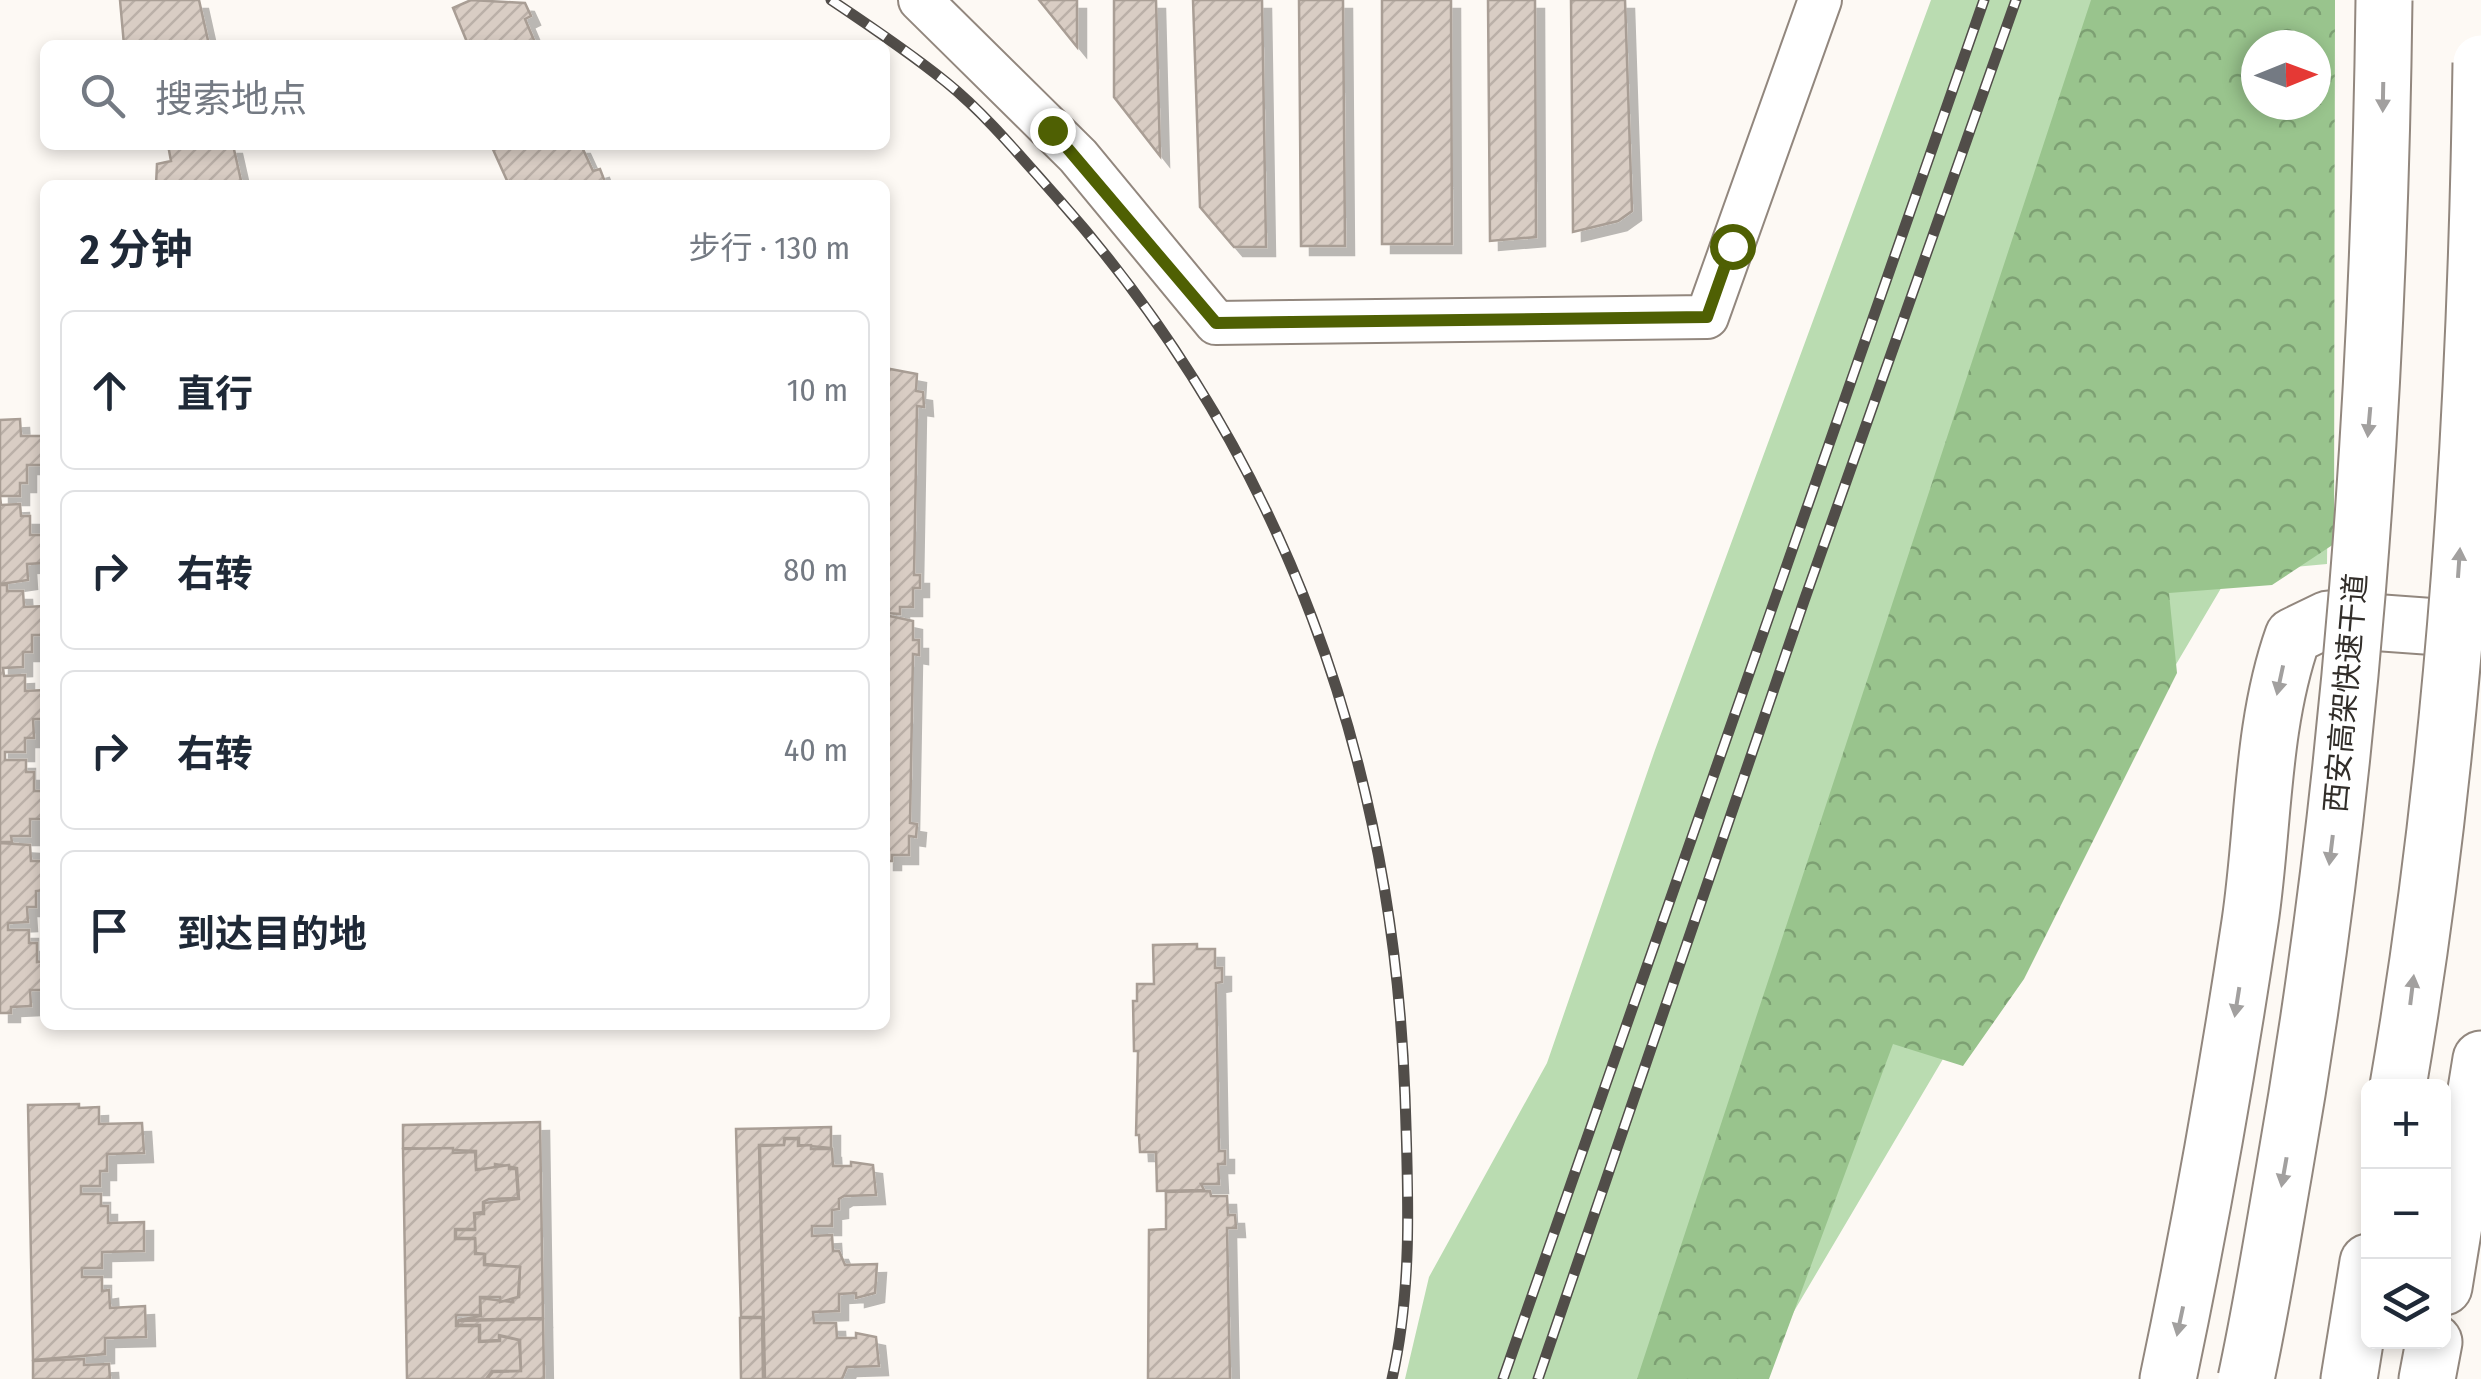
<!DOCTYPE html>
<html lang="zh">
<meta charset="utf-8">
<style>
body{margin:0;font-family:"Fira Sans Condensed","Noto Sans SC",sans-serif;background:#f2f2f3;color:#1f2937}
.controls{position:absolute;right:30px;bottom:30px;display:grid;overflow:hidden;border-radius:15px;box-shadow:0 5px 15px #0003}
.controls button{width:90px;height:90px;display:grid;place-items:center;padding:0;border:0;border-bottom:2px solid #e0e1e3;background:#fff;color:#1f2937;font:50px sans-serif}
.compass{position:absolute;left:2241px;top:30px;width:90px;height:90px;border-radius:50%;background:#fff;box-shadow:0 5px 15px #0003;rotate:89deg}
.stop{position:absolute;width:30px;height:30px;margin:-22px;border:8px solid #4f6003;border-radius:50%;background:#fff}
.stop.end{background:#4f6003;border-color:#fff;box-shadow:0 2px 10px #0008}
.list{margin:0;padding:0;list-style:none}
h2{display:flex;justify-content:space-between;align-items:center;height:130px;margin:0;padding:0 40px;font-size:42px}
h2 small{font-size:32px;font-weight:400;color:#747a83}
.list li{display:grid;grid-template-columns:65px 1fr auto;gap:30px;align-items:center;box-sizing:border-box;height:160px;margin:0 20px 20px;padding:0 20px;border:2px solid #e0e1e3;border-radius:15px}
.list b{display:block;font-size:38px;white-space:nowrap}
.list em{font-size:32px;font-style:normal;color:#747a83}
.icon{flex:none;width:55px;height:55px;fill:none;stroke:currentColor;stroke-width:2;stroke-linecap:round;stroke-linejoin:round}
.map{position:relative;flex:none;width:2481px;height:1379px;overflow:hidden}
.search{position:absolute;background:#fff;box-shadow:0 5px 15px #0003;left:40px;top:40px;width:850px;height:110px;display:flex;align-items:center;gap:25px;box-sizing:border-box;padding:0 35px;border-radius:15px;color:#747a83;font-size:38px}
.panel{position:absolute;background:#fff;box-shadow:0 5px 15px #0003;left:40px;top:180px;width:850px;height:850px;border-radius:15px}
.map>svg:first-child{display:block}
.grass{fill:#badcb1;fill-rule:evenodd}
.forest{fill:url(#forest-crowns);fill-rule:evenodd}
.building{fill:url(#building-hatch);stroke:#a99e95;stroke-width:2.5;filter:url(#shadow)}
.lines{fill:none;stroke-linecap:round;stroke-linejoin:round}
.street-casing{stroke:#92877e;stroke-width:46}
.primary-casing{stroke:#92877e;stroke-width:59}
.highway-casing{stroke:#92877e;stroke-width:59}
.street{stroke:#fff;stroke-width:42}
.primary{stroke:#fff;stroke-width:55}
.highway{stroke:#fff;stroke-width:55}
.rail-casing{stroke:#514d49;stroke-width:11}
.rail{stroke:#fff;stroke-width:8;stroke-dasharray:22;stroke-linecap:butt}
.highway-bridge-casing{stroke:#92877e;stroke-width:59;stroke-linecap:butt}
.highway-bridge{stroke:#fff;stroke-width:55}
.oneway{fill:#a2a09f}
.route{stroke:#4f6003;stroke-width:12}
.labels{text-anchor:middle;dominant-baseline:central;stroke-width:8;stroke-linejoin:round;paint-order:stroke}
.street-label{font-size:30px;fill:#312d29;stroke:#fff}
</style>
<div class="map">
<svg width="2481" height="1379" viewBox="0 0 2481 1379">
<defs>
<pattern id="forest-crowns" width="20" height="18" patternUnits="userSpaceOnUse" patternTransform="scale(2.5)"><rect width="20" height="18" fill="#99c48d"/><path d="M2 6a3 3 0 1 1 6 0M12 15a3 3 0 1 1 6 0" fill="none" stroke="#7da073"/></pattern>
<pattern id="building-hatch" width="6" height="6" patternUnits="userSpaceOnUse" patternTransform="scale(2.5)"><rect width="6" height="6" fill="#d9cdc4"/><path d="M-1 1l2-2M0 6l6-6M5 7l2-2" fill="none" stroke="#bbb0a8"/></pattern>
<filter id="shadow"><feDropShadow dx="9" dy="9" stdDeviation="0" flood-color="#0004"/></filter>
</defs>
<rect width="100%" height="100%" fill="#fdf9f4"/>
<path class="grass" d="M1931,0h403l-7,564 -97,9 -476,806h-349l24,-102 118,-214 108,-313zM2256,45h60v60h-60z"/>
<path class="forest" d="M2091,0h244l-1,544 -62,41 -103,8 8,80 -153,306 -61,87 -70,-22 -124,335h-132zM2256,45h60v60h-60z"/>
<g class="building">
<polygon points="120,0 199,0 209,45 124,45"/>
<polygon points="471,0 525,3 531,16 525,19 536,45 461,45 467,42 453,8"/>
<polygon points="1039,0 1077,0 1077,47"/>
<polygon points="1114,0 1156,0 1160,156 1114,97"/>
<polygon points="1193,0 1262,0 1266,247 1234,247 1200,207"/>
<polygon points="1299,0 1343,0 1345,246 1301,246"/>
<polygon points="1382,0 1451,0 1452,244 1382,244"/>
<polygon points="1488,0 1535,0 1536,237 1490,241"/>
<polygon points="1571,0 1625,0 1632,211 1618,221 1573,232"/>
<polygon points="168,145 233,145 242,185 156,185 157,164 171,161"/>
<polygon points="491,145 581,145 593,171 600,169 605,182 509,185"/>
<polygon points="885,368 917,374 916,391 923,392 924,407 917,406 914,575 920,575 920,588 913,588 913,607 900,607 900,614 885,613"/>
<polygon points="20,419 21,436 45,436 45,465 27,465 27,483 20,483 20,496 0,496 1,505 20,504 21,516 30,516 30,535 45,535 45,563 27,564 28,580 0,584 0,420"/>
<polygon points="0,585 7,585 7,591 23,591 24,607 45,606 45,635 32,635 32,652 23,652 23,667 3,668 4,676 25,675 25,691 45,690 45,719 33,719 34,738 25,738 25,752 5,752 5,760 26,760 26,772 34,772 34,791 45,791 45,819 30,819 30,836 11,836 12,842 0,842"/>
<polygon points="885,615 913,621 913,640 919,640 919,655 913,654 910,823 917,824 916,837 909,836 909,855 892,855 892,861 885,861"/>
<polygon points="0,843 30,845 31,861 45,861 45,890 36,891 36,907 27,907 28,922 8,923 8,930 29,930 29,943 37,943 37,962 45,961 45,990 30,990 31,1006 11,1007 11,1013 0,1013"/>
<polygon points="1197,944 1197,949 1215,949 1215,968 1222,968 1222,982 1216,983 1219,1151 1225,1151 1225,1164 1218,1164 1219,1184 1201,1184 1204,1190 1157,1191 1156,1152 1140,1152 1139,1135 1136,1135 1138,1051 1134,1051 1133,1001 1137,1001 1137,984 1154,984 1153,945"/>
<polygon points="79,1104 79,1108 99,1107 99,1124 142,1123 144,1153 107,1154 107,1171 100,1171 100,1186 81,1186 81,1194 101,1194 101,1206 108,1206 108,1223 144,1222 144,1251 102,1252 102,1268 82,1268 82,1277 102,1277 102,1291 109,1290 110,1308 145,1306 146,1337 105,1338 105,1354 33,1360 28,1105"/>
<polygon points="540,1122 543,1318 458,1320 481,1316 480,1298 513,1302 512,1297 519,1297 520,1267 485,1264 485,1254 476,1253 475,1238 456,1238 456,1230 475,1230 475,1214 484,1214 484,1203 519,1199 517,1168 495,1164 495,1169 476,1169 476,1151 403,1148 403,1125"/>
<polygon points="831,1127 831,1148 799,1145 799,1138 784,1138 784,1145 759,1145 763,1317 741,1317 736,1129"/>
<polygon points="785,1139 798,1139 798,1146 811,1145 811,1149 832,1149 833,1166 851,1166 851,1162 873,1165 876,1195 844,1196 839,1199 839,1209 832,1210 832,1226 812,1226 812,1236 832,1235 833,1251 839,1251 845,1265 877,1264 875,1293 856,1298 856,1293 839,1294 839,1311 813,1312 814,1323 836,1323 837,1338 856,1338 856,1333 876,1337 879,1366 847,1367 842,1379 765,1379 760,1146 784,1145"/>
<polygon points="453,1148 453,1153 475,1152 476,1170 509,1165 509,1169 516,1169 518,1198 489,1199 483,1202 483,1212 474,1213 475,1229 455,1229 455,1239 475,1239 475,1254 484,1254 484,1265 520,1267 518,1297 500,1302 500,1297 480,1297 480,1315 456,1315 456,1326 479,1326 479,1342 500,1341 500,1336 519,1340 521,1371 492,1371 486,1379 407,1379 403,1149"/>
<polygon points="1210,1191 1211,1196 1227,1196 1228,1215 1235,1215 1236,1228 1227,1228 1230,1379 1148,1379 1149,1230 1166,1229 1166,1192"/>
<polygon points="740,1318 762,1318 763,1379 741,1379"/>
<polygon points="543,1319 544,1379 487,1379 493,1372 521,1371 520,1340 499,1335 499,1340 480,1341 480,1325 458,1325 458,1321"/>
<polygon points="84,1359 84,1365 109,1364 110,1379 33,1379 33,1361"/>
</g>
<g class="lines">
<g class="street-casing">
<polyline id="street" points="920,0 1078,156 1216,323 1707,317 1820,0"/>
</g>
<g class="primary-casing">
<g id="primary">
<polyline points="2444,1287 2481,1059"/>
<path d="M2168,1379c32,-152 59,-304 82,-457 14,-94 11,-196 43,-286l35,-17 153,11"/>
<polyline points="2427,1379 2434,1342"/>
</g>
</g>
<g class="highway-casing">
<polyline id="highway" points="2349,1379 2368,1262"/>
</g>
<use href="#street" class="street"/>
<use href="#primary" class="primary"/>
<use href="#highway" class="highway"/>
<g class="rail-casing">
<g id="rail">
<path d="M831,0c39,26 79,53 115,82 42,34 79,80 115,120 223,252 332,560 344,894 3,93 8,191 -13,283"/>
<polyline points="1503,1379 1984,0"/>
<polyline points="1538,1379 1804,601 2016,0"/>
</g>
</g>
<use href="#rail" class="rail"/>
<g class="highway-bridge-casing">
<g id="highway-bridge">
<path d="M2398,1086c58,-337 78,-681 83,-1023"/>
<path d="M2246,1379c15,-69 26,-139 38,-208 68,-386 95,-779 100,-1171"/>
</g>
</g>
<use href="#highway-bridge" class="highway-bridge"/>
</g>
<defs><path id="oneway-solid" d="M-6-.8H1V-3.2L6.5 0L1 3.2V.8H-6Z" transform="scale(2.5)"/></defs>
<g class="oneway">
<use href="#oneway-solid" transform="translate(2383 97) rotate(91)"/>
<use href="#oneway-solid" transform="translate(2369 422) rotate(95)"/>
<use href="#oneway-solid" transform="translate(2459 563) rotate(-86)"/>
<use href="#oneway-solid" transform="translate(2280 680) rotate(102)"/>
<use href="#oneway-solid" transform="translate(2331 850) rotate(97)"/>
<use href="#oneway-solid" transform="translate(2412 990) rotate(-83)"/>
<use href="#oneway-solid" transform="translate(2237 1002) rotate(99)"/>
<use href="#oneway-solid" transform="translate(2284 1172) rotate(100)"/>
<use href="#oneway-solid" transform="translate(2180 1321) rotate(102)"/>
</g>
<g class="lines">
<polyline class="route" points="1052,130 1216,323 1707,317 1732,246"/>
</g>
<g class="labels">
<g class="street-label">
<text transform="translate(2346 693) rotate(-85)">西安高架快速干道</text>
</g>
</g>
</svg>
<div class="controls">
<button>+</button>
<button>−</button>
<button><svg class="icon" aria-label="layers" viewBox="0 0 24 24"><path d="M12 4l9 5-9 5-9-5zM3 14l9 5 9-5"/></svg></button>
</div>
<svg class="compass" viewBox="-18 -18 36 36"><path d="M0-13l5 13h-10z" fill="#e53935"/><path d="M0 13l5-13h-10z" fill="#747a83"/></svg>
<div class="stop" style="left:1732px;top:246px"></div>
<div class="stop end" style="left:1052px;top:130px"></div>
<div class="search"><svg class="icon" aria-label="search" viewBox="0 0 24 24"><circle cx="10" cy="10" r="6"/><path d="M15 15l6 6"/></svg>搜索地点</div>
<section class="panel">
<h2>2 分钟<small>步行 · 130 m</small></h2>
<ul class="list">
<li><svg class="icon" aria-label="ahead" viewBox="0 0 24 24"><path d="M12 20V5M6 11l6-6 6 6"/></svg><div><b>直行</b></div><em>10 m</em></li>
<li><svg class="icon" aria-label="right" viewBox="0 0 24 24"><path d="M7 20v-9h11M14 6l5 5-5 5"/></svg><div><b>右转</b></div><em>80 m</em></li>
<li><svg class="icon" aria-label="right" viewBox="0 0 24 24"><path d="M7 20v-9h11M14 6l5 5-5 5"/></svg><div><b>右转</b></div><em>40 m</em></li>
<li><svg class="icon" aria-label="arrive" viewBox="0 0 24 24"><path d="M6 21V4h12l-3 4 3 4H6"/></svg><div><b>到达目的地</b></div></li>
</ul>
</section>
</div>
